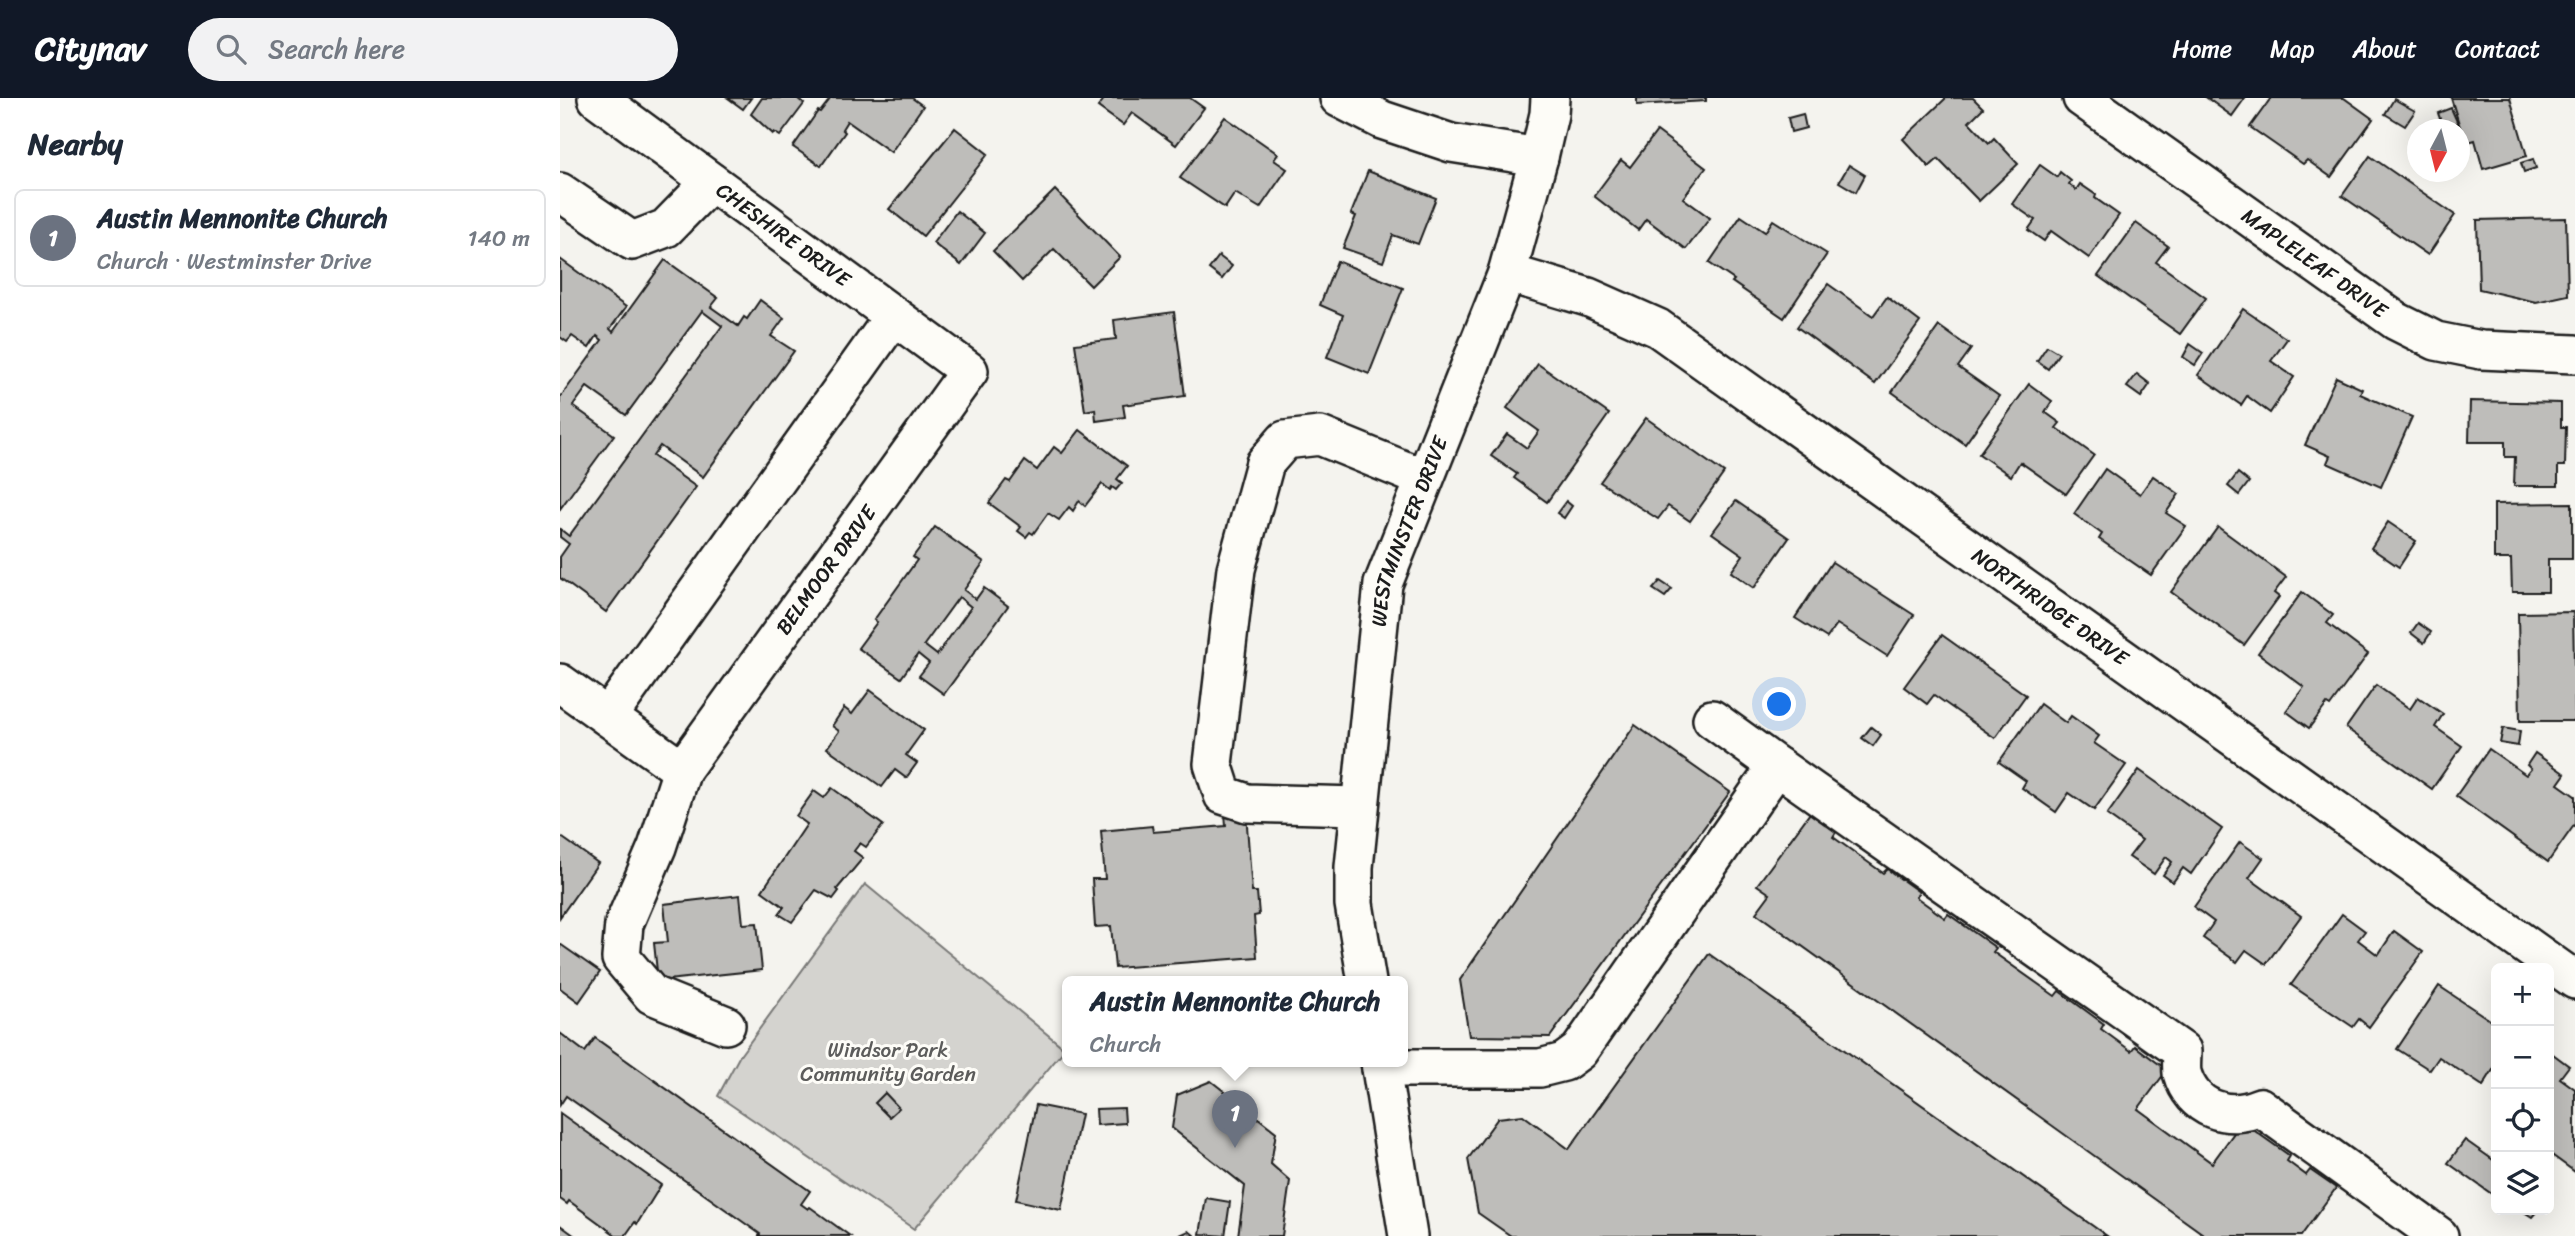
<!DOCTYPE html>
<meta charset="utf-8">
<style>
body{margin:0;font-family:Sriracha,sans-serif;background:#f2f2f3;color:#1f2937}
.controls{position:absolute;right:21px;bottom:21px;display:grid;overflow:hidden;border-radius:10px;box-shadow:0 7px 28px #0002}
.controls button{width:63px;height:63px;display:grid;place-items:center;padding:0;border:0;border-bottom:2px solid #e0e1e3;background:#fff;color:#1f2937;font:35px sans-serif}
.compass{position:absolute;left:1847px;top:21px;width:63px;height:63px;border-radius:50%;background:#fff;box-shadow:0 7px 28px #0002;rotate:187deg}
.you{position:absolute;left:1220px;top:607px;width:24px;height:24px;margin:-18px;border:5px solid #fff;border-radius:50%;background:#1a73e8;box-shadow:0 0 0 10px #1a73e833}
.badge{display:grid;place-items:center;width:46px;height:46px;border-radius:50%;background:#111827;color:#fff;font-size:23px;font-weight:700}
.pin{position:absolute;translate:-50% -58px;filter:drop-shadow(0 2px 4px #0008)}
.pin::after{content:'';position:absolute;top:37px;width:24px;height:21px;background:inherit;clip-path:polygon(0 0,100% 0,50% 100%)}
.popup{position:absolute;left:502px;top:878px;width:346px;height:91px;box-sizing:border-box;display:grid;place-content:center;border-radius:10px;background:#fff;filter:drop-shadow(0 2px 5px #0005);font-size:23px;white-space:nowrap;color:#747a83}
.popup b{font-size:26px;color:#1f2937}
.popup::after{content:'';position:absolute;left:50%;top:100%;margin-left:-14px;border:14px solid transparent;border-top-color:#fff}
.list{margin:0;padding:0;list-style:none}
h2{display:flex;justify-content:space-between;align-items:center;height:91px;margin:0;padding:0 28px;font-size:30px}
h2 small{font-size:23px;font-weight:400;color:#747a83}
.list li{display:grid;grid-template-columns:46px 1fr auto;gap:21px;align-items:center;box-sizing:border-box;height:98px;margin:0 14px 14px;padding:0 14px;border:2px solid #e0e1e3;border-radius:10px}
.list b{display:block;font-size:26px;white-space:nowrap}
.list p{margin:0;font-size:23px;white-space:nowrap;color:#747a83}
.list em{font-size:23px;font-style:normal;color:#747a83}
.icon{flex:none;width:38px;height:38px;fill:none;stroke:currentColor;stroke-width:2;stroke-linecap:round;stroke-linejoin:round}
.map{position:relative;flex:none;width:2015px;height:1138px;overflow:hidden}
header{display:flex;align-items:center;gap:42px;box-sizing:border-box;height:98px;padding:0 35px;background:#111827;color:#fff}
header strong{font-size:33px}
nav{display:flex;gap:38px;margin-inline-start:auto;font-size:24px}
.search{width:490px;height:63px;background:#f2f2f3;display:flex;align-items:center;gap:18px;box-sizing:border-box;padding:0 24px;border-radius:38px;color:#747a83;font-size:26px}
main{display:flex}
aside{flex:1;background:#fff}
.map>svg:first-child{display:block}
.green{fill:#d4d3cf;stroke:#787876;stroke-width:2}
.building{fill:#bebdba;stroke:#1c1c1c;stroke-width:2;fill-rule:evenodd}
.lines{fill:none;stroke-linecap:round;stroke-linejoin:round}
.minor-casing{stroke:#1c1c1c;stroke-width:42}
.minor{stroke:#fdfcf7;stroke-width:37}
.labels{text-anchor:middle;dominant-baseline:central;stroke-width:6;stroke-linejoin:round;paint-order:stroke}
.street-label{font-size:21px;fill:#1c1c1c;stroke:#fdfcf7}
.park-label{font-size:21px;fill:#5c5c5b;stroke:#fdfcf7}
</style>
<header>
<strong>Citynav</strong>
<div class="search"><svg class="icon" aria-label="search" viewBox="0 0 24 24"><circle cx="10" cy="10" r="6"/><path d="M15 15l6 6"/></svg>Search here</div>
<nav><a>Home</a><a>Map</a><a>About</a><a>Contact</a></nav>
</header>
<main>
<aside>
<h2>Nearby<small></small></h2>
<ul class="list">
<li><span class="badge" style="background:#6b7280">1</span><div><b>Austin Mennonite Church</b><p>Church · Westminster Drive</p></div><em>140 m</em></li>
</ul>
</aside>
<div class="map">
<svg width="2015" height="1138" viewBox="0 0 2015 1138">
<rect width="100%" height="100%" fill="#f4f3ee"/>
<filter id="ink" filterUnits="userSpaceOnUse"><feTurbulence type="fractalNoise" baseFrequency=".0143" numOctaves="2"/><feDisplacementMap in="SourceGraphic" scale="14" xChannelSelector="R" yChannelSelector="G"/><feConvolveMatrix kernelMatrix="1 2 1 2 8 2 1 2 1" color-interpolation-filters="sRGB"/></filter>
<g filter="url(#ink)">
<polygon class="green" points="305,786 505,951 354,1131 158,998 179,959"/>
<g class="building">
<polygon points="168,0 191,0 183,11"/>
<polygon points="202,0 237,0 244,6 220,38 214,34 213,36 191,16"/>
<polygon points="271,0 352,0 363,8 331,54 287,23 282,31 285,34 261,68 233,49 258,13 260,14"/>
<polygon points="545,0 630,0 644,10 616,47 572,15 563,27 538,9"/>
<polygon points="1077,0 1146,0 1146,3 1077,7"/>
<polygon points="1386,0 1413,0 1423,10 1409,24 1429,45 1434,40 1458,66 1419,103 1378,61 1369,69 1343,41"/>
<polygon points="1647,0 1685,0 1672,18"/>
<polygon points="1711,0 1784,0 1813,21 1771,79 1747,62 1743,66 1690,29"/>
<polygon points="1891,0 1950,0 1967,58 1923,71 1915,42 1905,45"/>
<polygon points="1834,1 1855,13 1845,28 1825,16"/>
<polygon points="1891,10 1899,28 1884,32 1878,15"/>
<polygon points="1243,16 1246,30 1231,34 1228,20"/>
<polygon points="665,19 718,56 714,62 727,71 700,110 675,95 665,110 620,80"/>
<polygon points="395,30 428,56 363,138 329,111"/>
<polygon points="1097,33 1146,70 1123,100 1150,120 1126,151 1086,121 1078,132 1034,98 1061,62 1070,69"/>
<polygon points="1810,58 1895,117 1868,157 1782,98"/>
<polygon points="1973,61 1976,70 1964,74 1961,65"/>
<polygon points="1289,67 1305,77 1296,94 1279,84"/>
<polygon points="1480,67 1497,79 1500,74 1511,83 1509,86 1516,92 1520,86 1536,97 1535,100 1559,117 1529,160 1491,133 1484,143 1468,132 1475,122 1452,106"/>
<polygon points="808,73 876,100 858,146 833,137 823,164 783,150 796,118 791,116"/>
<polygon points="495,92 560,159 531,188 494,151 462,183 433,153"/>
<polygon points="397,113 425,135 401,167 373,145"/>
<polygon points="1181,118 1205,134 1213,122 1267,156 1224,220 1172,184 1174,182 1149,165"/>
<polygon points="2006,120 2008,197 1976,204 1919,191 1917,122"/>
<polygon points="1576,125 1608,148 1596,164 1646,200 1620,236 1538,178"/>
<polygon points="659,158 672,168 662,181 649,171"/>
<polygon points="0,161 66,209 50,231 53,234 105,162 158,200 151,209 178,228 184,219 187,221 200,202 224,220 211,238 234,253 143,379 100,348 93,358 136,389 46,514 0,480 0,459 9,446 0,439 0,431 9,438 162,228 142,213 66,317 27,289 13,308 54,337 0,411 0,300 42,242 37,238 29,250 12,238 7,244 0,239"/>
<polygon points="777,163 843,190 809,276 767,259 783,217 760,207"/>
<polygon points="1268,186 1313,218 1327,199 1360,224 1315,286 1237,229"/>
<polygon points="1683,211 1727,241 1711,263 1734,279 1710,315 1687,298 1681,307 1638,277"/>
<polygon points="614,214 625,298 563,307 565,319 536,323 535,311 525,313 515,246 556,241 554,222"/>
<polygon points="1379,228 1411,251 1398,269 1439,298 1405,346 1332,294"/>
<polygon points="1630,246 1643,255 1635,267 1623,259"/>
<polygon points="1487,248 1499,255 1488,271 1477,263"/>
<polygon points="978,266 1049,316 987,404 954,380 957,376 931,358 947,336 967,350 979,333 947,310"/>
<polygon points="1577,276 1590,286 1581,299 1567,289"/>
<polygon points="1776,279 1802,291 1800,296 1852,319 1821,389 1767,365 1770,358 1745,347"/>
<polygon points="1469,286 1492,303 1485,314 1500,325 1496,330 1534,357 1506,396 1460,364 1451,378 1419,356"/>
<polygon points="1910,303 2001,305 2001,329 2006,329 2005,368 1998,368 1998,388 1954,388 1955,359 1945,359 1945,344 1909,344"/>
<polygon points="1086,320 1164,375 1130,423 1108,408 1098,421 1040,384"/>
<polygon points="520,332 567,368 557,381 562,385 556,392 552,389 550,392 542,386 525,408 519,403 513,413 509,409 499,422 488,415 473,436 470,434 466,439 458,433 461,429 429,405 446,382 450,384 465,363 477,372 494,349 502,355"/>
<polygon points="1545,371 1580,396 1593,378 1619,396 1606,415 1626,428 1591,477 1539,441 1542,436 1514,416"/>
<polygon points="1678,375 1689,384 1679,397 1668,388"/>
<polygon points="1006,403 1012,408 1004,420 997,415"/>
<polygon points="1176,403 1229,440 1194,490 1171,474 1183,457 1152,435"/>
<polygon points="2012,405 2012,461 1988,461 1988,494 1952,494 1951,461 1934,461 1934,406"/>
<polygon points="1828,424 1856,443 1839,469 1811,450"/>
<path d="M375,429l49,35 -20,28 12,9 8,-11 24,18 -64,88 -25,-18 10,-13 -11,-9 -17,24 -43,-30 19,-26 -3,-2 43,-60 -4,-3zM399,499l12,10 -34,48 -13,-10z"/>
<polygon points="1658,429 1726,479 1714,495 1719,499 1684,547 1611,494"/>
<polygon points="1272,464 1354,517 1327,558 1277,526 1267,540 1235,520"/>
<polygon points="1100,483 1112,491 1105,499 1093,491"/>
<polygon points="1742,494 1773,517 1767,525 1808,556 1770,608 1767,606 1749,630 1726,613 1744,589 1698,555"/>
<polygon points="2013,514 2015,623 1960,623 1958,515"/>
<polygon points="1858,525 1871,534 1864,545 1851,535"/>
<polygon points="1382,537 1466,597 1435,640 1374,597 1367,606 1344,589"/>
<polygon points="1816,587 1850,611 1858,599 1883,616 1875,629 1902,648 1872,691 1786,630"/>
<polygon points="310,592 364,632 346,657 357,665 346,680 335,672 322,689 267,650 279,633 272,628 284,610 292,616"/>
<polygon points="1480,606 1506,625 1511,618 1539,638 1534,645 1566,667 1534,712 1509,695 1496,714 1462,690 1466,683 1439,664"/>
<polygon points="1075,627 1170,694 990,939 909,938 900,882"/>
<polygon points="1311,629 1321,637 1313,648 1302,640"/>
<polygon points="1943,630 1960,633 1958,648 1940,645"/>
<polygon points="1929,651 1966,677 1971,671 1967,667 1975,655 2005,676 1998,686 2015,698 2015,726 1988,764 1896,698"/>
<polygon points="1579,672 1662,731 1631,776 1623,770 1613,784 1603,777 1612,764 1606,759 1594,776 1569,759 1582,742 1547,717"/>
<polygon points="272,690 323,727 306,749 300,745 294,753 303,760 277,791 279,793 273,801 256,792 232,824 219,816 224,809 202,793 247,726 236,718 254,693 264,700"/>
<polygon points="686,714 692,794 697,794 699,817 694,818 697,859 555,870 551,828 535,829 532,781 545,781 541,733 592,728 593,734 666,728 665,716"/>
<polygon points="1250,715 1276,734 1273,739 1323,775 1327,771 1359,794 1356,799 1385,820 1388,816 1436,850 1433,854 1495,898 1499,893 1544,926 1541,931 1571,953 1575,948 1607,972 1578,1011 1652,1065 1682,1024 1730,1058 1727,1063 1746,1077 1750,1072 1776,1090 1741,1138 1646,1138 1196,815 1210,796 1197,787"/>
<polygon points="0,738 38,765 0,819"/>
<polygon points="1680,744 1703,760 1689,780 1741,818 1706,866 1686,852 1677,864 1643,840 1654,824 1634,809"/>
<polygon points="180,797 183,826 197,825 202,872 98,883 94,845 108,844 104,806"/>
<polygon points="1782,816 1805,833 1798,842 1818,857 1834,833 1863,854 1809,929 1799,921 1793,929 1731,887"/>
<polygon points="0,846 40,874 19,904 0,890"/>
<polygon points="1149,856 1547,1138 951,1138 918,1115 908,1061 938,1020 963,1017 1009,1051"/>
<polygon points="1879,888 1936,926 1936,967 1923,988 1879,959 1870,972 1837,951"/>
<polygon points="0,935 25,954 35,940 250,1093 241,1106 248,1111 250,1109 290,1138 199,1138 200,1136 6,998 0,1007"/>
<polygon points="1989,953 2009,968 2000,980 2015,991 2015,1074 1989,1055"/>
<polygon points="651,983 716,1034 711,1066 730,1083 722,1138 678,1138 685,1088 612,1030 617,997"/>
<polygon points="325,995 339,1010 329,1019 315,1005"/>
<polygon points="476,1007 521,1016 501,1112 456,1102"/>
<polygon points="564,1010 565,1025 537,1027 536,1011"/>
<polygon points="0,1015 101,1087 77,1126 75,1124 65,1138 57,1138 9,1103 7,1106 0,1101"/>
<polygon points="1905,1042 1936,1064 1936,1099 1888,1065"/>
<polygon points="646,1100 670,1104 665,1138 640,1136"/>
<polygon points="1961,1112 1978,1112 1972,1119"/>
<polygon points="0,1127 15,1138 0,1138"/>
<polygon points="629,1133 635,1138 618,1138"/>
</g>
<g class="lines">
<g class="minor-casing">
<g id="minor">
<path id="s1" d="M37,0l372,273 -287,399 -25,77 -33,77 -3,34 31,37 74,30"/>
<polyline points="779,0 822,22 891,45 979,59"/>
<path id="s2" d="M1522,0l314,223 40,20 45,9 94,4"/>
<polyline points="0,94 72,143 106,130 151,84"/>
<path id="s3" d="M947,175l81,24 70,31 917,652"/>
<polyline points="0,585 122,672"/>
<polyline points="48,619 334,218"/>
<polyline points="1152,621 1217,668"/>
<polyline points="799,708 687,705 663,697 653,666 676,471 705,365 725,342 760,338 863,380"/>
<path id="s4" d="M807,884l-13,-78v-37l29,-283 124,-311 32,-116 10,-43 1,-16"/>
<polyline points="820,964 848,1138"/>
<path d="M821,970h159l24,-6 15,-11 198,-285 405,285c0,7 -1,16 0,22 10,36 46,48 78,34l179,129"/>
</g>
</g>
<use href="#minor" class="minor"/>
</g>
</g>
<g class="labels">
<g class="street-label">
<text stroke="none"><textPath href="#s1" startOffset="231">CHESHIRE DRIVE</textPath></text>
<text stroke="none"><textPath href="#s2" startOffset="285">MAPLELEAF DRIVE</textPath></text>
<text stroke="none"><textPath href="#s4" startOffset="458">WESTMINSTER DRIVE</textPath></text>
<text transform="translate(266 472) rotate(-54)">BELMOOR DRIVE</text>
<text stroke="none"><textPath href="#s3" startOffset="642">NORTHRIDGE DRIVE</textPath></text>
</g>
<g class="park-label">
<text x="328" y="952">Windsor Park<tspan x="328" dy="24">Community Garden</tspan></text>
</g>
</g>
</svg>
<div class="controls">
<button>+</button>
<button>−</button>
<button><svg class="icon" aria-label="locate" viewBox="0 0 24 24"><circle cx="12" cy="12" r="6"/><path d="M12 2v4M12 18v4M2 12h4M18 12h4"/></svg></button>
<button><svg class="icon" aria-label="layers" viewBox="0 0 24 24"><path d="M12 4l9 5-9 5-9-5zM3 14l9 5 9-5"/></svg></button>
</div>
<svg class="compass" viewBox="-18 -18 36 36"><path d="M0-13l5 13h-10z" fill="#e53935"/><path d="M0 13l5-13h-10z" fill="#747a83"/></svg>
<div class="you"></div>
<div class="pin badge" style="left:675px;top:1050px;background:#6b7280">1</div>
<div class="popup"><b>Austin Mennonite Church</b>Church</div>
</div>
</main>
